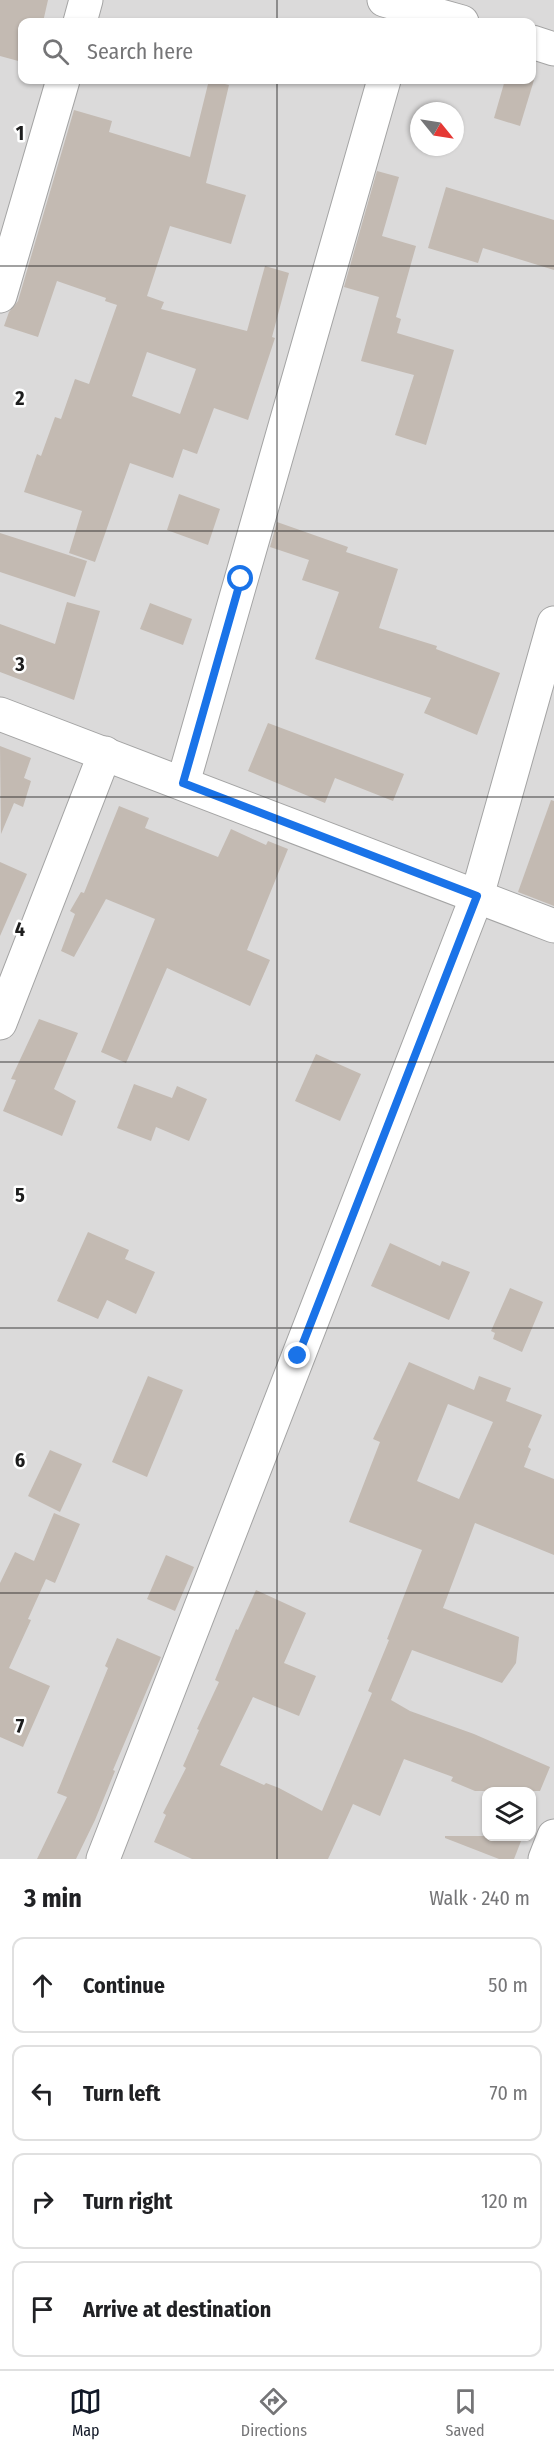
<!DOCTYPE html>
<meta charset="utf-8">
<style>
body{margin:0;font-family:"Fira Sans Condensed",sans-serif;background:#f6f6f6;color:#202124}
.controls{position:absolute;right:18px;bottom:18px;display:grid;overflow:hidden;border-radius:12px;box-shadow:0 2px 4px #0004}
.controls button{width:54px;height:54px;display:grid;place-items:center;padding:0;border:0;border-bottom:2px solid #e0e0e0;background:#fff;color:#202124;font:30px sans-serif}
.compass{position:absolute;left:410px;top:102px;width:54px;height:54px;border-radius:50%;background:#fff;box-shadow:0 2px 4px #0004;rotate:120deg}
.stop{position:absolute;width:18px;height:18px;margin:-14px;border:4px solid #1a73e8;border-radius:50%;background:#fff}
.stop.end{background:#1a73e8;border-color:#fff;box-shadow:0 2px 6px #0008}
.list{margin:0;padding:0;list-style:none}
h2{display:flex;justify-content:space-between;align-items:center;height:78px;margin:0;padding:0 24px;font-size:26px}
h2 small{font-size:20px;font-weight:400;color:#757577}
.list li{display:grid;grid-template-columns:39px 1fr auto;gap:18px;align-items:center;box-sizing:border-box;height:96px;margin:0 12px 12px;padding:0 12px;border:2px solid #e0e0e0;border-radius:12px}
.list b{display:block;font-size:22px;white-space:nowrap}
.list em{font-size:20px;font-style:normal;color:#757577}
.icon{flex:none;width:33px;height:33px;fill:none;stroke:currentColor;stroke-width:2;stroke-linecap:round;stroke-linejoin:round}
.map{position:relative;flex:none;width:554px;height:1859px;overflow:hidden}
.search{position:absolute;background:#fff;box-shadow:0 2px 4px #0004;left:18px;right:18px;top:18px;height:66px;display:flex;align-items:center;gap:15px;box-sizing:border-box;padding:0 21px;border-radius:12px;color:#757577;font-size:22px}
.sheet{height:510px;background:#fff}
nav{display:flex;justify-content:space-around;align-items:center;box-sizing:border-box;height:84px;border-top:2px solid #e0e0e0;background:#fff;font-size:16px;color:#757577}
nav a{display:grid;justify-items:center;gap:3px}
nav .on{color:#111827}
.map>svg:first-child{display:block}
.residential{fill:#dbdada;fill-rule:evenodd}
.building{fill:#c3bab2;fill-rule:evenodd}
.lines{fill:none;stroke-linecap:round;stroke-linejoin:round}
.minor-casing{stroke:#a4a4a4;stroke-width:35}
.minor{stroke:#fff;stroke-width:33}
.route{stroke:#1a73e8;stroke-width:8}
.grid{fill:none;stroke:#1d1d1d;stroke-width:1.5;stroke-opacity:0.55}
.grid-label{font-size:20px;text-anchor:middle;font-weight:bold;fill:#1d1d1d;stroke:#fff;stroke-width:5;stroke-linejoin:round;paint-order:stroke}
</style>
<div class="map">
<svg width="554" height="1859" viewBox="0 0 554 1859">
<rect width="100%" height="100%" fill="#efebe3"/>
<path class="residential" d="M0,0h554v1859h-554zM22,22h510v58h-510zM419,111h36v36h-36zM486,1792h46v44h-46z"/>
<g class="building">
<polygon points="0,0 48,0 43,22 22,22 22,62 0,56"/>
<path d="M209,80l20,5 -23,98 40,12 -15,49 -61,-18 -23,70 17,6 -3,7 86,22 18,-65 24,7 -17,64 3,1 -27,82 -34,-12 -17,46 -14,-5 -10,29 -43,-15 -35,99 -26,-9 13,-42 -58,-19 13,-38 4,2 14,-39 6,2 14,-40 14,5 28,-79 -12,-4 1,-3 -49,-17 -19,56 -34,-11 5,-14 9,-11 56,-191 38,11 -3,11 81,25zM147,352l49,17 -16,45 -48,-18z"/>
<polygon points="505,80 534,80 520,126 494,118"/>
<polygon points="377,171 399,177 382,236 416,246 396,317 401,319 397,333 454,350 426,445 395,435 414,375 361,361 379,297 344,287"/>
<polygon points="446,187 554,220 554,270 483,248 478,263 428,248"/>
<polygon points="179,494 220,509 208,545 167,530"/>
<polygon points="277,522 348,547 346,552 398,569 379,628 437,646 436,649 500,673 477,735 424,713 431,698 315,659 339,592 302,580 309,560 270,547"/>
<polygon points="0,533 87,561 75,597 0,572"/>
<polygon points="67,602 100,611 74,700 0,672 0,624 55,644"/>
<polygon points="150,603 192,619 183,645 140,629"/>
<polygon points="268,723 404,774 393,801 335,778 325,803 248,771"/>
<polygon points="0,746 31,758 24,778 31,781 23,807 14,803 1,834"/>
<polygon points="551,800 554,801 554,906 518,892"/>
<polygon points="119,806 149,818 145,828 218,857 231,829 266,845 268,841 288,849 247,950 270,960 250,1006 167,968 126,1063 101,1052 155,919 106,899 74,957 61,951 75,914 70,911 81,892 84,893"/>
<polygon points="0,862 27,874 0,936"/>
<polygon points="39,1019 78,1033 54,1089 76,1101 62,1136 3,1111 16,1080 11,1079"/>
<polygon points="316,1054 361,1074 340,1121 295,1101"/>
<polygon points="134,1084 172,1098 177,1086 207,1099 189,1141 156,1127 151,1141 117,1128"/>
<polygon points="88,1232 129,1250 125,1259 155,1272 136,1314 107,1300 98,1319 57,1301"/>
<polygon points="390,1243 440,1266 442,1261 470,1272 449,1320 371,1286"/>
<polygon points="510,1288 543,1302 522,1352 493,1339 495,1333 491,1331"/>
<path d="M409,1362l65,28 5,-14 32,12 -5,13 36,14 -14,32 3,2 -7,18 30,12v76l-79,-32 -32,85 76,29 -3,26 -14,20 -90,-33 -21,50 19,11 64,23 76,33 -10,24h-65l-24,-10 2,-4 -49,-18 -24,57 -27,-12 -25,55h-136l-38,-17 12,-27 -3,-2 23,-45 -3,-2 16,-36 -2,-1 22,-47 -4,-2 21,-51 2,1 18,-40 50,23 -22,50 32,13 -17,40 -46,-19 -33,68 44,20 2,-2 13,5 43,23 50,-118 -4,-2 21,-51 -2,-1 35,-89 -73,-28 31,-80 -7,-3zM448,1404l45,18 -34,77 -42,-18z"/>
<polygon points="148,1376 183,1390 147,1477 112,1462"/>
<polygon points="50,1450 82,1464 60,1512 28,1496"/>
<polygon points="54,1513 80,1524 55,1583 46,1579 28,1619 31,1620 9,1668 50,1686 23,1747 0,1737 0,1583 15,1552 34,1561"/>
<polygon points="166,1555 194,1567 175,1611 147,1599"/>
<polygon points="117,1638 161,1657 113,1770 115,1771 95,1820 76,1859 37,1859 67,1797 57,1793 108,1668 105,1666"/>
<polygon points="445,1836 523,1836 514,1859 499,1859 445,1838"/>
</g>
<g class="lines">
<g class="minor-casing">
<g id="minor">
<polyline points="384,0 462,22"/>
<polyline points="80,22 86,0"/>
<polyline points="532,42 554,49"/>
<polyline points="0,296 63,80"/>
<polyline points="0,714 554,926"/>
<polyline points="183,783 384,80"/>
<polyline points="0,1023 105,753"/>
<polyline points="103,1859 477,896 554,623"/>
<polyline points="545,1859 554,1836"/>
</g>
</g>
<use href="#minor" class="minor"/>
</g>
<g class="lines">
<polyline class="route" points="241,579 183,783 477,896 298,1356"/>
</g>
<path class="grid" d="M277,0v22M277,80v1779M0,266h554M0,531h554M0,797h554M0,1062h554M0,1328h554M0,1593h554"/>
<g class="grid-label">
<text x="20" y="140">1</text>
<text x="20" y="405">2</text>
<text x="20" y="671">3</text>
<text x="20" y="936">4</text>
<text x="20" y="1202">5</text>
<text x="20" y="1467">6</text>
<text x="20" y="1733">7</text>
</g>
</svg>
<div class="controls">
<button><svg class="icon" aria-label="layers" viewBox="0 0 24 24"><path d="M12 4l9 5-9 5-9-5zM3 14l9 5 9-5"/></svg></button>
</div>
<svg class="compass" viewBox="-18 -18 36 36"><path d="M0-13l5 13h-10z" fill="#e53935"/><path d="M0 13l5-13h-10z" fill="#757577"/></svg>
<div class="stop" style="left:241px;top:579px"></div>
<div class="stop end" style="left:298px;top:1356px"></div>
<div class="search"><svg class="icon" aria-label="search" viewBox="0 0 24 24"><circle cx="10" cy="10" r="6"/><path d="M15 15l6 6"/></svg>Search here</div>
</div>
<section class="sheet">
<h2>3 min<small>Walk · 240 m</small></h2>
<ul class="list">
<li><svg class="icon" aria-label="ahead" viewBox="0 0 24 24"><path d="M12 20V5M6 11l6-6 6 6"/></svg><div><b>Continue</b></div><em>50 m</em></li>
<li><svg class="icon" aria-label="left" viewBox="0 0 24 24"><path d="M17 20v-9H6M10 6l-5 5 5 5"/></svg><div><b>Turn left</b></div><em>70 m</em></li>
<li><svg class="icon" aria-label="right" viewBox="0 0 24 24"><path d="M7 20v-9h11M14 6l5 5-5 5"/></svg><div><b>Turn right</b></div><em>120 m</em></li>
<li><svg class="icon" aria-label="arrive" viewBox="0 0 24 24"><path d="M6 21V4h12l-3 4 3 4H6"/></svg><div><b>Arrive at destination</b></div></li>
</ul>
</section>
<nav>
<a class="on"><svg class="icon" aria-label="map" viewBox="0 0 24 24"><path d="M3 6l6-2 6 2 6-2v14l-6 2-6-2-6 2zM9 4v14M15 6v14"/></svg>Map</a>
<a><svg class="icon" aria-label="directions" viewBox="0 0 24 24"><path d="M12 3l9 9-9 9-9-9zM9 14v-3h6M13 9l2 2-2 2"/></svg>Directions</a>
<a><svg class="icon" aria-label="saved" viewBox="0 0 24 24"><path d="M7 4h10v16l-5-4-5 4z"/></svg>Saved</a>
</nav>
